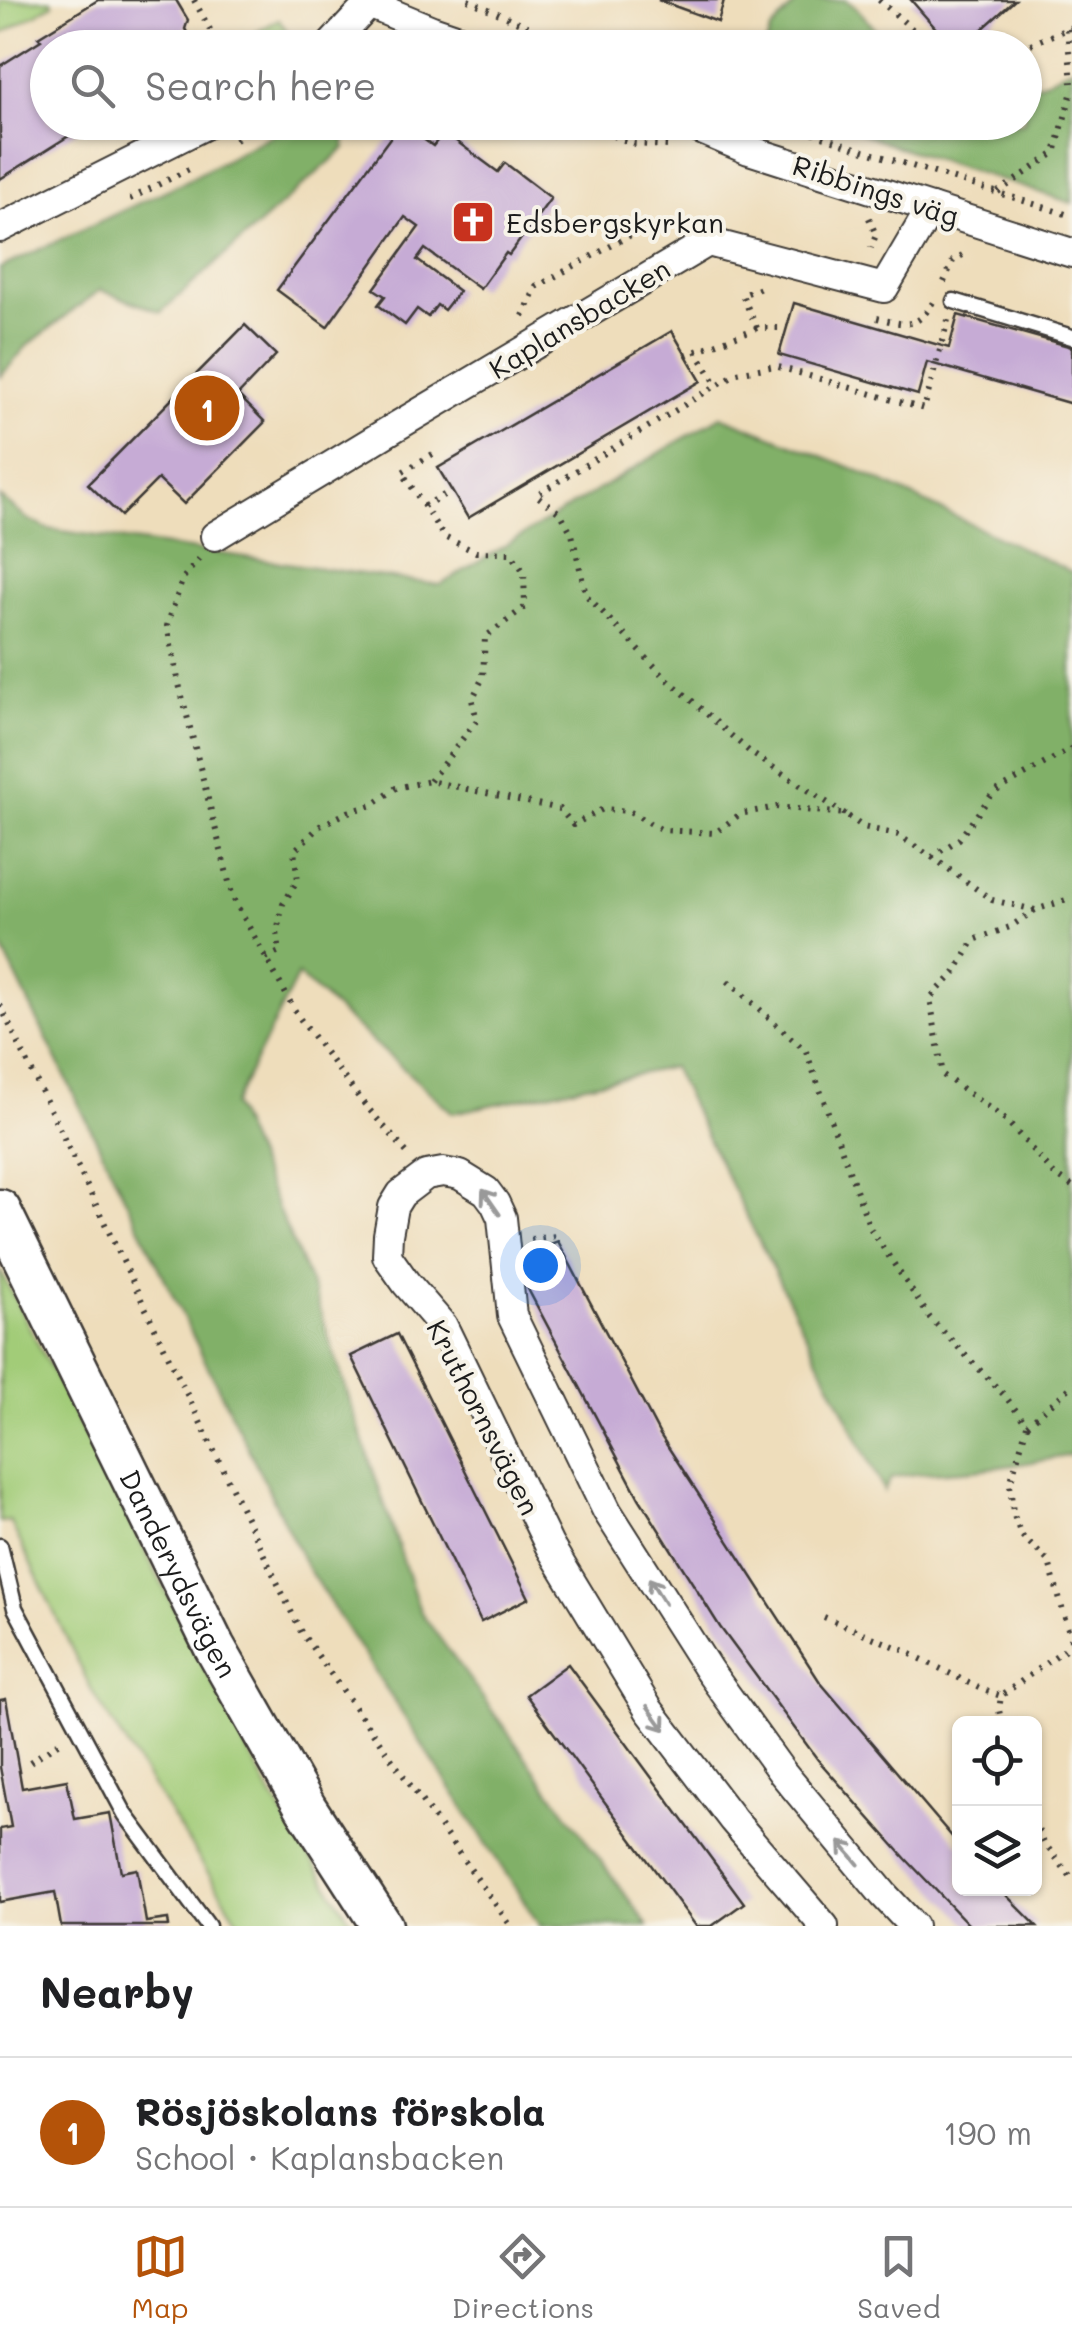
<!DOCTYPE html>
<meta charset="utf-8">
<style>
body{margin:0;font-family:Mali,sans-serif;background:#f2f2f2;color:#202124}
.controls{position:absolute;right:30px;bottom:30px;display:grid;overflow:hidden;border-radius:15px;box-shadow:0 2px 8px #0004}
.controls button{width:90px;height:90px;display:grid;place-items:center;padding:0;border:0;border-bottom:2px solid #e0e0e0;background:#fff;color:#202124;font:50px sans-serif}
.you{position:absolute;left:540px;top:1265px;width:35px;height:35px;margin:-25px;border:8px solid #fff;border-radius:50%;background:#1a73e8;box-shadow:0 0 0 15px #1a73e833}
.badge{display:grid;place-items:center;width:65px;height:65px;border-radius:50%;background:#b45309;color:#fff;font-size:32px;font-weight:700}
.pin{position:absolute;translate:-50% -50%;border:5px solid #fff;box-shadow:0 2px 10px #0006}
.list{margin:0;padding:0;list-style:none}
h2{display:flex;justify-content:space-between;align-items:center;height:130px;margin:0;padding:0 40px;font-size:42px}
h2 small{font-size:32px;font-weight:400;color:#757577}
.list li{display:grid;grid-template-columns:65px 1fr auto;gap:30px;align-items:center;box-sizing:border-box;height:150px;padding:0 40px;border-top:2px solid #e0e0e0}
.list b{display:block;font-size:38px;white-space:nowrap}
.list p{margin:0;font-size:32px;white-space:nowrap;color:#757577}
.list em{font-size:32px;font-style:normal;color:#757577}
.icon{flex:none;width:55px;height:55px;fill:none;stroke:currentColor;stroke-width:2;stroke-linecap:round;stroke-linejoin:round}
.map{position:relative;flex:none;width:1072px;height:1926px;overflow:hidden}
.search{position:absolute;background:#fff;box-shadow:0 2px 8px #0004;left:30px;right:30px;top:30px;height:110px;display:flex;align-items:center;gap:25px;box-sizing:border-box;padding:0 35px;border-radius:55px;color:#757577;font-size:38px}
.sheet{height:280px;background:#fff}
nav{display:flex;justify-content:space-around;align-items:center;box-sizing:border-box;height:140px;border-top:2px solid #e0e0e0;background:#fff;font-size:28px;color:#757577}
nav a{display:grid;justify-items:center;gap:5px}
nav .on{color:#b45309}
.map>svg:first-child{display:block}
.green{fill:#a2cc78;stroke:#5f744a;stroke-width:2.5}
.forest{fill:#81b068;stroke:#4e6642;stroke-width:2.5}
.building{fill:#c6abd5}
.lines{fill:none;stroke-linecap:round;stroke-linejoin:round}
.service-casing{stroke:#3c3934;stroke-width:19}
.minor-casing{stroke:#3c3934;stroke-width:32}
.secondary-casing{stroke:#3c3934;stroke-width:45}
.path{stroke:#3c3934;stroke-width:6;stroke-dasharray:2.5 8;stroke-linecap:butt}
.service{stroke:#fff;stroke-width:14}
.minor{stroke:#fff;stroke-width:28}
.secondary{stroke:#fff;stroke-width:40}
.oneway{stroke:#999}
.labels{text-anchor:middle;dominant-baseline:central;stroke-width:8;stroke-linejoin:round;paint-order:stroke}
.street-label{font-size:28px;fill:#1c1c1c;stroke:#f7f3e8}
.poi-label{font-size:28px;fill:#1c1c1c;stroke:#f7f3e8;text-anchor:start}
</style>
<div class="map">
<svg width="1072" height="1926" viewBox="0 0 1072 1926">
<rect width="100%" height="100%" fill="#f7f3e8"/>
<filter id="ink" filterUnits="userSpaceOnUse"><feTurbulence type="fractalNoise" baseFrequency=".01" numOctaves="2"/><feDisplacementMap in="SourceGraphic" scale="20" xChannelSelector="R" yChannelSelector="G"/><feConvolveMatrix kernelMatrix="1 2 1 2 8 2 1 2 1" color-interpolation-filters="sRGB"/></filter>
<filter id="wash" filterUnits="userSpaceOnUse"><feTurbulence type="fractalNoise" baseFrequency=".0048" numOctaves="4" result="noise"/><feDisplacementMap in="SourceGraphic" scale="40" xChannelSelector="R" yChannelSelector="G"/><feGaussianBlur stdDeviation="2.25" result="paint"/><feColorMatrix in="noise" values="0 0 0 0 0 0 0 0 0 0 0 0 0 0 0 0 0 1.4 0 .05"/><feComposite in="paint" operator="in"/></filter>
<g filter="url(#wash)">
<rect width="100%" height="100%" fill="#edb"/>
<g class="green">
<polygon points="0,0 51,0 53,4 0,35"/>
<polygon points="279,19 288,33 264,47 233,47"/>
<polygon points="0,1270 271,1795 354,1926 242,1926 93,1693 10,1521 0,1522"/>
</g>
<g class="forest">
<polygon points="799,0 844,0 855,6 891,47 765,47 771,30"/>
<polygon points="1072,67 1072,203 892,145 836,123 1024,122 1025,82 1039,84"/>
<polygon points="294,123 343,123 345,148 161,312 100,290 27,346 0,377 0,268 182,183"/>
<path d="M721,416l136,54 215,102v883c-37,7 -73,13 -110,16 -25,2 -47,1 -71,7l-7,13 -212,-424 -219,46 -155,-138 -65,130 80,185 107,321 228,315h-108l-235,-362 -305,-620v-447l26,21 22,11 392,56z"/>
</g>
<g id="blocks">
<g class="building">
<polygon points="98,0 176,0 188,20 185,29 196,48 48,48 48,122 91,122 0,179 0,66 41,40 38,37"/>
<polygon points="658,0 724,0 718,22"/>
<polygon points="911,0 1015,0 961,48 953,48"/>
<polygon points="401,123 433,146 444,132 498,172 505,163 551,198 509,255 506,253 480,289 425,249 417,260 459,291 444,310 437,305 428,317 417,309 405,325 378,305 385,296 374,289 419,227 405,217 327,327 277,290"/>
<polygon points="794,303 949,348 958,315 1072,347 1072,404 927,362 918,395 779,355"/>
<polygon points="245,325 276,355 238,395 265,422 184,504 158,479 121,516 88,484"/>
<polygon points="672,331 701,381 468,518 438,468"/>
<polygon points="558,1241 659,1433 820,1682 960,1846 960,1888 999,1888 1037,1926 970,1926 906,1859 818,1760 720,1627 639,1498 512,1259"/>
<polygon points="397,1334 529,1598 481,1622 351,1356"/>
<polygon points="568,1664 744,1903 712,1926 696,1926 526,1695"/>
<polygon points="6,1699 22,1788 67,1780 75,1819 110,1813 121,1872 137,1869 146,1922 168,1919 169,1926 61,1926 55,1892 0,1902 0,1829 11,1827 0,1767 0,1700"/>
</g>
</g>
</g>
<g filter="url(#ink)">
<use href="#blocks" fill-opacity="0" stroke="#3c3934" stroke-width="2.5"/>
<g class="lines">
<g class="service-casing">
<g id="service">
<polyline points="954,301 1072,337"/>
<polyline points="0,1546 15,1608 125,1814 208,1926"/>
</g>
</g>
<g class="minor-casing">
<g id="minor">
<polyline points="369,4 432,30 485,48"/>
<polyline points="328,48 373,0"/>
<polyline points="683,122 749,150 1072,253"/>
<polyline points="0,228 211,122"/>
<polyline points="215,536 397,426 708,242 884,288 931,208"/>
<polyline points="824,1926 733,1820 649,1710 549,1545 443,1326 406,1283 387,1256 388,1235 393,1207 401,1194 426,1175 443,1172 460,1175 486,1191 495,1203 502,1218 512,1316 607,1511 709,1671 782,1772 884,1895 913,1926"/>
</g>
</g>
<g class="secondary-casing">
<g id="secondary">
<path id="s1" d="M0,1210l214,436 92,162 76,118"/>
</g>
</g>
<g class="path">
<polyline points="194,0 220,48"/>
<polyline points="468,0 572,46 582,48"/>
<polyline points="879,0 934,48"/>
<polyline points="1067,29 1072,83"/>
<polyline points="1021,48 1072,27"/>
<polyline points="574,122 635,144 667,146"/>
<polyline points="795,122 809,131 861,150 1072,216"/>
<polyline points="235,140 263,122"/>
<polyline points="998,192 1055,153 1072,91"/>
<polyline points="130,199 195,166"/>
<polyline points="869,218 876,235 871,248"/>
<polyline points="944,282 953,261 969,251"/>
<polyline points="523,316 536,287 638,231 662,234"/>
<path d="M877,318c28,7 40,12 56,-16"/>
<polyline points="757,328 742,295 764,287"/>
<polyline points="696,351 717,385"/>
<polyline points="686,355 757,328 787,328"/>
<polyline points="424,506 402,472 433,454"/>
<polyline points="199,559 183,578 167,626 179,684 233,898 298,1016 360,1099 409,1155"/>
<polyline points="430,781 477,720 472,700 483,677 485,637 525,607 524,572 511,553 476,552 444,537 424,506 451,491"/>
<polyline points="845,814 751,753 664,676 586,595 572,534 561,514 536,495 737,373 775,366 924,409 948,320"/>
<polyline points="932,857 992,900 1035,910 1066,900 1072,903"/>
<polyline points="1035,910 1010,927 974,940 955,973 930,998 943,1075 1006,1120 1053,1173 1072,1186"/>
<polyline points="266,958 280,952 277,932 283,904 298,880 294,851 320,826 348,812 373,805 396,788 430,781 560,809 573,825 603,809 629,811 662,830 715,833 740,814 776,807 845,814 863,827 898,835 932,857 959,839 993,793 1072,748"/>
<polyline points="728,981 806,1051 870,1228 930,1318 1005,1396 1027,1425 1072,1386"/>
<polyline points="0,1005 301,1632 511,1926"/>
<polyline points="531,1239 556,1236"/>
<polyline points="1027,1425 1010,1484 1013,1513 1021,1535 1049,1562 1072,1643"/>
<polyline points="824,1617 901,1649 983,1690 1001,1696"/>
<polyline points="1002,1724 999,1710 1001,1696 1072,1644"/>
<polyline points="30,1762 62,1740"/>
<polyline points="1034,1821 1044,1843 1072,1878"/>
</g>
<use href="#service" class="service"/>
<use href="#minor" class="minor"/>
<use href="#secondary" class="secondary"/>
</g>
<defs><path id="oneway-shaft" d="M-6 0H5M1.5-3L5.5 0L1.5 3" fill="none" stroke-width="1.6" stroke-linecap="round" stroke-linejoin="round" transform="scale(2.5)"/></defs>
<g class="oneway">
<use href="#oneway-shaft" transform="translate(491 1202) rotate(-125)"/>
<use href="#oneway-shaft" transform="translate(657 1591) rotate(-122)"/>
<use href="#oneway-shaft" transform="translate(656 1718) rotate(54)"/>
<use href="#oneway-shaft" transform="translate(849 1853) rotate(-130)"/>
</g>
</g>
<defs>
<g id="church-square" transform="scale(2.25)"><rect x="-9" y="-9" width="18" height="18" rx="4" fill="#c8321e" stroke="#f7f3e8"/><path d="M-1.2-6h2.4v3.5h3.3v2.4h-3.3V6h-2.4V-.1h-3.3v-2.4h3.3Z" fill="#fff"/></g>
</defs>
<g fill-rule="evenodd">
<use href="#church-square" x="473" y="222"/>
</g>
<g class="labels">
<g class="street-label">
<text transform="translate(876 190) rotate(18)">Ribbings väg</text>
<text transform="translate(579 318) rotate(-31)">Kaplansbacken</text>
<text transform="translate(484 1417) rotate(63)">Kruthornsvägen</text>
<text stroke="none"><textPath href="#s1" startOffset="405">Danderydsvägen</textPath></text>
</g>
<g class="poi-label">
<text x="506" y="222">Edsbergskyrkan</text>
</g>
</g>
</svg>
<div class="controls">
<button><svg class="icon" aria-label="locate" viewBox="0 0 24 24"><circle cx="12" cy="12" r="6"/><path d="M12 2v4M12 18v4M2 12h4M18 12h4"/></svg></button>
<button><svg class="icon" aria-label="layers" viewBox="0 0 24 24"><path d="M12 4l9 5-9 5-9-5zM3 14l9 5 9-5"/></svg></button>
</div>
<div class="you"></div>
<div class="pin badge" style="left:207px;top:408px">1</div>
<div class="search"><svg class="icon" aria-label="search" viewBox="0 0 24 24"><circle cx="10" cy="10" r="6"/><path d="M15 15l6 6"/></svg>Search here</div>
</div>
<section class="sheet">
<h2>Nearby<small></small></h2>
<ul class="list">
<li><span class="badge">1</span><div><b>Rösjöskolans förskola</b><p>School · Kaplansbacken</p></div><em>190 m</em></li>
</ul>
</section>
<nav>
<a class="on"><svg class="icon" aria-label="map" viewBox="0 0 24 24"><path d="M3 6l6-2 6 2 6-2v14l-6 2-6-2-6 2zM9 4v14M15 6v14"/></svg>Map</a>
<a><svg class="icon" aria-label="directions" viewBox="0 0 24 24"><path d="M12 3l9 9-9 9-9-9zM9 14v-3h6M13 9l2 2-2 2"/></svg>Directions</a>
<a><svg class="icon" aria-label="saved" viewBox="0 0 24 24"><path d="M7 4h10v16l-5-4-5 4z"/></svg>Saved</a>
</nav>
